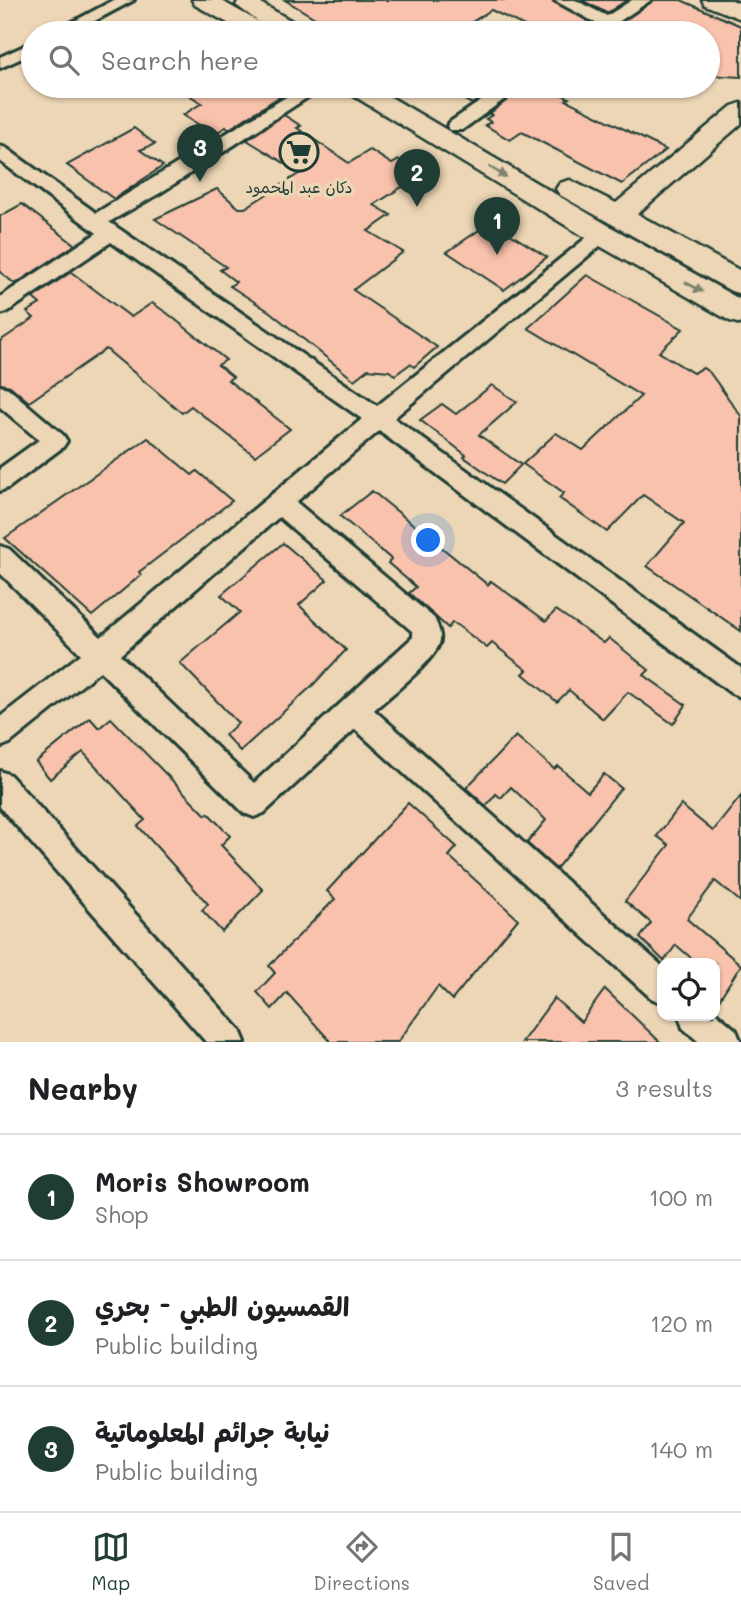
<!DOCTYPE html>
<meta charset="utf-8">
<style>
body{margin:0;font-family:Mali,"Playpen Sans Arabic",sans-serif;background:#f2f2f2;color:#202124}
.controls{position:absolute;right:21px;bottom:21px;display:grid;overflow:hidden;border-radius:14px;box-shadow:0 2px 5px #0004}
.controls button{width:63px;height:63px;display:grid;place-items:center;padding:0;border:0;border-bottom:2px solid #e0e0e0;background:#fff;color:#202124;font:35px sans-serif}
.you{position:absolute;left:429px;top:541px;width:24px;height:24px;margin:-18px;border:5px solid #fff;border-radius:50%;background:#1a73e8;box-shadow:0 0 0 10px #1a73e833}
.badge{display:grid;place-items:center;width:46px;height:46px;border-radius:50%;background:#1f3d34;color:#fff;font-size:23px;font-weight:700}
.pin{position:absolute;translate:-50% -58px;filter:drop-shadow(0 2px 4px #0008)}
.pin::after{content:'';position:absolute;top:37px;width:24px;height:21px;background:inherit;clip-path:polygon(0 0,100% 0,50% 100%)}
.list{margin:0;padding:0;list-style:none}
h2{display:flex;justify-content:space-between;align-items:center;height:91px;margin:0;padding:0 28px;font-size:30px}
h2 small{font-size:23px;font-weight:400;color:#757577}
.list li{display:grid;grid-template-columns:46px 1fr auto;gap:21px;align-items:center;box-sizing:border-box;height:126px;padding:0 28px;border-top:2px solid #e0e0e0}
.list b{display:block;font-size:26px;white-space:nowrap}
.list p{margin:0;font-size:23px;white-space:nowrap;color:#757577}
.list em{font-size:23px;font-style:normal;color:#757577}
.icon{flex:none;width:38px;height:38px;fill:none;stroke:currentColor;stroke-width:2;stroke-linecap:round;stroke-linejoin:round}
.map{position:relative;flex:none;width:741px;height:1042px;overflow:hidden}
.search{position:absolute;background:#fff;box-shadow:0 2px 5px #0004;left:21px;right:21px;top:21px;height:77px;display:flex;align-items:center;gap:18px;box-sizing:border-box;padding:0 24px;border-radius:38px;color:#757577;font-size:26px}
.sheet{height:469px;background:#fff}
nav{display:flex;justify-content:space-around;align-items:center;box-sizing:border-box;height:98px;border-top:2px solid #e0e0e0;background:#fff;font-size:19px;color:#757577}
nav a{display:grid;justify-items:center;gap:4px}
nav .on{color:#1f3d34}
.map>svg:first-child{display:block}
.building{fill:#f9c2ac;stroke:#1f3d34;stroke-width:2}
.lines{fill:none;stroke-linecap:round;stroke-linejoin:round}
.street-casing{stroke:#1f3d34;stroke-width:6}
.secondary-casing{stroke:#1f3d34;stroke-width:5}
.street{fill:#ecd6b5;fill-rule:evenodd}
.secondary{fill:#ecd6b5;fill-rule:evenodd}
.oneway{fill:#7b826e}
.labels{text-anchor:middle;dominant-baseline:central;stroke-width:7;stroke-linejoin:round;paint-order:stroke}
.far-poi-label{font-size:16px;fill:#1f3d34;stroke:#ecd6b5}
</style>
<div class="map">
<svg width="741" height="1042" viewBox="0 0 741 1042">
<rect width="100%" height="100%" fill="#ecd6b5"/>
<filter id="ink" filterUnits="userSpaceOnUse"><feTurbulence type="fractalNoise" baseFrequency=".0143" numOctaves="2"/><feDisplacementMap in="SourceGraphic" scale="14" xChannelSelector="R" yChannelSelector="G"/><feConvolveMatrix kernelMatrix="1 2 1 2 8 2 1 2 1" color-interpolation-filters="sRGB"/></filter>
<g filter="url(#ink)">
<g class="building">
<polygon points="285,0 552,0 591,23 581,33 539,33 491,10 455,33 389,33 369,24 351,33 340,33"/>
<polygon points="581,0 627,0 607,13"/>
<polygon points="654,0 681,0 741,26 741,77 708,75 708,33 606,33"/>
<polygon points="174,86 296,86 229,129 226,127 214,134 183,115 202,103"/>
<polygon points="439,86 499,86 472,104"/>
<polygon points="525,86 545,86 569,98 566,100 666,150 622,184 522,132 510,140 485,125 491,122 486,119 492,115 489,114"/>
<polygon points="284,115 301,126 297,128 349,163 370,150 392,164 399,160 422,174 374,205 391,215 368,231 403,252 353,290 437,347 414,367 410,364 395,375 389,371 368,369 354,380 270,312 230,286 236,282 220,270 226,267 155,219 217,189 239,208 245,208 300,173 247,140"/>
<polygon points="134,128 155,144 140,150 163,166 114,199 67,165"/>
<polygon points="22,204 75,245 15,284 0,272 0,216"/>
<polygon points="491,222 547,257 504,290 447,252"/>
<polygon points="71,272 131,317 152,303 167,313 226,360 218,365 233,377 228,380 290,429 255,456 191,406 182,413 106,349 29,402 10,386 0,384 0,341 34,318 27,312 40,304 33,298"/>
<polygon points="587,275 683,329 659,352 693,373 703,368 710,373 741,416 741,631 647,566 684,523 643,495 607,532 559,498 564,493 523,464 556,433 583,450 641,396 528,328"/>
<polygon points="492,385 517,402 479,435 521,465 502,484 464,457 466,455 420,420 442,404 456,414"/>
<polygon points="148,438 192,475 197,471 232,501 139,572 141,575 92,616 5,538"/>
<polygon points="372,491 488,585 491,581 546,621 556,610 604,643 609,638 649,670 644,675 686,705 673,724 628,692 603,719 569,690 557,702 523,674 527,670 492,643 487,648 457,625 452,623 448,628 409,593 416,587 388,563 391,559 340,516"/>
<polygon points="283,543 327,580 299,605 346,650 312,686 240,751 225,735 238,723 180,663 240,612 221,595"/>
<polygon points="90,718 99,728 111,718 206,815 208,813 230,836 221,845 263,890 222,932 202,910 208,904 138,826 145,820 83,752 50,779 36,762"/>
<polygon points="516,736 554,769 558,766 588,792 604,774 621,788 556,869 527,843 546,820 511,787 501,798 496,794 486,806 466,788"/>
<polygon points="741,796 741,902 715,881 687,919 741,965 715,1006 715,963 697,963 676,945 664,961 640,938 651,923 625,901 669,845 657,836 681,805 713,831"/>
<polygon points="408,803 457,847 449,856 518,919 452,1000 438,986 398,1042 331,1042 287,993 272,1009 257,992 275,973 269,966 335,899 327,891"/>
<polygon points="605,989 660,1042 522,1042 554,998 581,1022"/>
</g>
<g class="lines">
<g class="street-casing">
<g id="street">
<polygon points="114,0 134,0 72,33 52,33"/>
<polygon points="554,0 575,0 607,16 632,0 651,0 602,33 583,33 596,23"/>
<polygon points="33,42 33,53 0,68 0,57"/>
<path d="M304,86h21l-165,107 -51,29 268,184 219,-176h14l3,5 -219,183 347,250v29l-10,-4 -352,-262 -83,71 138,116c3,6 7,15 6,22 -2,19 -51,56 -66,70l288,256v37l-11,-5 -296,-269 -91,84 -10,4 -10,-4 -144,-142 -90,72 -10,4v-30l81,-63 -81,-81v-27l9,3 92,88 261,-218 -251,-177 -104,70 -7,2v-17l97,-64 -97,-72v-15l6,2 90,65zM279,517l134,115v5l-159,146 -134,-128z"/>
<polygon points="503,86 523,86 462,130 450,130 447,126 450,122"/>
<polygon points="0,386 8,388 63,435 67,441 63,447 8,488 0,491 0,468 39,440 0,407"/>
<polygon points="0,771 10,775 240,1030 245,1042 206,1042 0,807"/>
<polygon points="715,1012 736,1030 741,1042 699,1042 683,1028 679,1016 715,1016"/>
</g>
</g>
<g class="secondary-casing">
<g id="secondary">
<polygon points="192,0 220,0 259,22 236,5 239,0 255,0 304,28 308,33 280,33 272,29 274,33 246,33 195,5"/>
<polygon points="702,0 732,0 741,4 741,19 705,5"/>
<polygon points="343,86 372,86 613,228 741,300 741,324 730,321 593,242 346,91"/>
<polygon points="741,103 741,124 637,214 741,271 741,294 731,291 560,195 556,189 560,183 570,180 616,203 732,106"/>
</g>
</g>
<use href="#street" class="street"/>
<use href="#secondary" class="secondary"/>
</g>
<defs><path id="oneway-solid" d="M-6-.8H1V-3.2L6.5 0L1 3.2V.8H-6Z" transform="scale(1.75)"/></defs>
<g class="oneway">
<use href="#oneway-solid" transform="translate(498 172) rotate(31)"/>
<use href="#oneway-solid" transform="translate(694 287) rotate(29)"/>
</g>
</g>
<defs>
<g id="supermarket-ring" transform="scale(2.0125)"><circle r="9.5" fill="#ecd6b5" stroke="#1f3d34" stroke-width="1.5"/><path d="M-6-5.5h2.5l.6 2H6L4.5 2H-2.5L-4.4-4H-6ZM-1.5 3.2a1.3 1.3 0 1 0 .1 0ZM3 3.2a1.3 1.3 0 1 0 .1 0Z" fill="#1f3d34"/></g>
</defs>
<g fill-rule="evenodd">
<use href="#supermarket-ring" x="299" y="152"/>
</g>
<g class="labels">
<g class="far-poi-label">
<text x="299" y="186">دكان عبد المحمود</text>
</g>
</g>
</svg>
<div class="controls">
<button><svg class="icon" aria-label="locate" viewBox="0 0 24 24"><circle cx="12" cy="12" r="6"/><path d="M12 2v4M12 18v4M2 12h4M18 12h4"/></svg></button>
</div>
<div class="you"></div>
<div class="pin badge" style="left:497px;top:255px">1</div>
<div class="pin badge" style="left:417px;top:207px">2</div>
<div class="pin badge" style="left:200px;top:182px">3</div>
<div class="search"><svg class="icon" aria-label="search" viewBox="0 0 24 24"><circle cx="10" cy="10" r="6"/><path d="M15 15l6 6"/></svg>Search here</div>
</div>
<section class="sheet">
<h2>Nearby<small>3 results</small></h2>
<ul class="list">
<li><span class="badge">1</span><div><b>Moris Showroom</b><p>Shop</p></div><em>100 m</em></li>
<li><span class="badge">2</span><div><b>القمسيون الطبي - بحري</b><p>Public building</p></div><em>120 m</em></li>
<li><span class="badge">3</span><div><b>نيابة جرائم المعلوماتية</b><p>Public building</p></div><em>140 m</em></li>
</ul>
</section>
<nav>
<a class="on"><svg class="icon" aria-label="map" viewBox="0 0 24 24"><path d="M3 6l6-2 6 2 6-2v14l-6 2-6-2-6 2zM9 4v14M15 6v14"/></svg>Map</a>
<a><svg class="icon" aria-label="directions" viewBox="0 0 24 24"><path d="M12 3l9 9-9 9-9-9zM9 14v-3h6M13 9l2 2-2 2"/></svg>Directions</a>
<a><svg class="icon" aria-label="saved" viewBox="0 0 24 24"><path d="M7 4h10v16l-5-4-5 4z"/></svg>Saved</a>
</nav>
